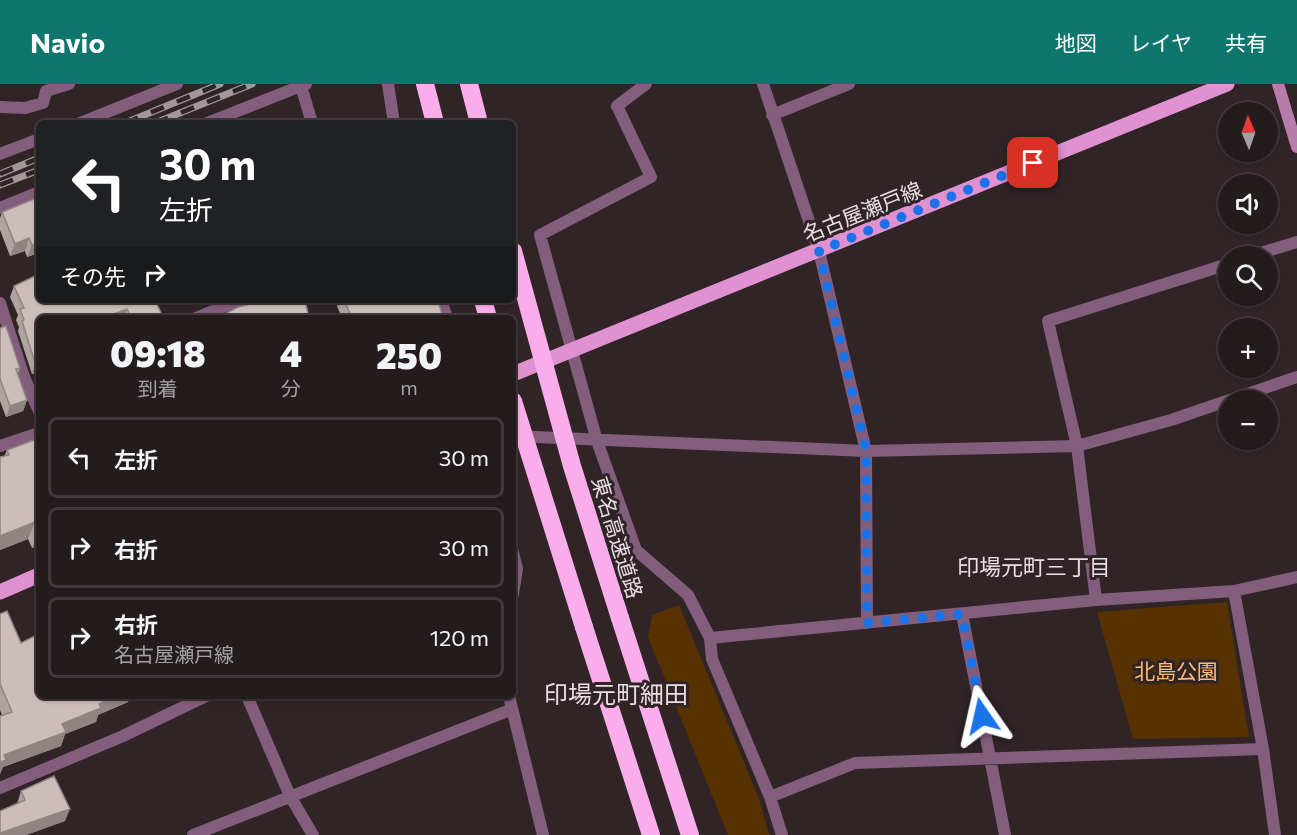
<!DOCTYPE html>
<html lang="ja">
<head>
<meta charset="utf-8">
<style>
	body { margin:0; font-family:Commissioner,"Noto Sans JP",sans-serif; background:#2c2426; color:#f1f3f6; height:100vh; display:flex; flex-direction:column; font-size:22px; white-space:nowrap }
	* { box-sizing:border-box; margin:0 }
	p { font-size:20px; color:#a3a1a4 }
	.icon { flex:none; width:33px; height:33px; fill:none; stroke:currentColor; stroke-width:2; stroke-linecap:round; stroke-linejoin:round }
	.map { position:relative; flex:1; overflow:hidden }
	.drawer { position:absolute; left:36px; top:231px; width:480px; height:384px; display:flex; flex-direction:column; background:#241b1d; border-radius:9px; box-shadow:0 2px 4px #0004,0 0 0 2px #41393b }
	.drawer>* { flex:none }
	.guide { position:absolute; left:36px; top:36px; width:480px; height:183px; border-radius:9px; box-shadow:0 2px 4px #0004,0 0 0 2px #41393b; background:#202124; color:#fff; overflow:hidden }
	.needle { width:39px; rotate:358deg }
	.controls { position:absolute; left:1218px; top:18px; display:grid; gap:12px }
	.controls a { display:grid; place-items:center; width:60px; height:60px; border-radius:50%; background:#241b1d; box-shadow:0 2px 4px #0004,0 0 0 2px #41393b; font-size:30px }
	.pin { position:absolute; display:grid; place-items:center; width:51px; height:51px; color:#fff; margin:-26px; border-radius:12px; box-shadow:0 3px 9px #0006 }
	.me { position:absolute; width:66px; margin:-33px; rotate:349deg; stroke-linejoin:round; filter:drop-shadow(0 0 4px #0008) }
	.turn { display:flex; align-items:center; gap:21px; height:126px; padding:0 24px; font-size:27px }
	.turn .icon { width:78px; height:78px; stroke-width:2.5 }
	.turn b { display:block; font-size:42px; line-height:51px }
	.then { display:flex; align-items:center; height:57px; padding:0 24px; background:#0003; gap:12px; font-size:22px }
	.eta { display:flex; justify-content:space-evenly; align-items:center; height:102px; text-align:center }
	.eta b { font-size:36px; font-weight:800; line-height:42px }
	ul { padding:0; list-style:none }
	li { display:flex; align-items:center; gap:18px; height:81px; margin:0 12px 9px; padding:0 12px; border:3px solid #41393b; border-radius:9px }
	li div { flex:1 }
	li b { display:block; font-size:22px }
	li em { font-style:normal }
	header { display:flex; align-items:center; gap:36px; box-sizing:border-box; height:84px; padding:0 30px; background:#0f766e; color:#fff }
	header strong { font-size:28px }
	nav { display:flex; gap:33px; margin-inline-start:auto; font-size:21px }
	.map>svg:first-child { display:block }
	.green { fill:#563201 }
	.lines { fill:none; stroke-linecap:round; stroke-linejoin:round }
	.street { stroke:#835d7c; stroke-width:12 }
	.secondary { stroke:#b77bac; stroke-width:12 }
	.primary { stroke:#df91d1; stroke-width:15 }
	.highway { stroke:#f9aeeb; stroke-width:18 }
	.rail-casing { stroke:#a1989a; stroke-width:7 }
	.rail { stroke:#302427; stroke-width:4.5; stroke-dasharray:14; stroke-linecap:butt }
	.highway-bridge { stroke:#f9aeeb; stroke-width:18 }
	.wall { fill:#afa39f }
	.shaded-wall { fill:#8e8482 }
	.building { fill:#cbbdb9; stroke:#8e8482; stroke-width:1.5 }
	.route { stroke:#1a73e8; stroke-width:10; stroke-dasharray:0 18 }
	.labels { text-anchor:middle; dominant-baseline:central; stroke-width:6; stroke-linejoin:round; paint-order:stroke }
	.street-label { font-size:21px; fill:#e7dfe1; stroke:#302427 }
	.park-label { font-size:21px; fill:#febc75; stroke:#302427 }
	.neighbourhood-label { font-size:22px; fill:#e7dfe1; stroke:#302427 }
	.quarter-label { font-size:24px; fill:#e7dfe1; stroke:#302427 }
</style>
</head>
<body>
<header>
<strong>Navio</strong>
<nav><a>地図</a><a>レイヤ</a><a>共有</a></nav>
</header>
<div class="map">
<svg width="1297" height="751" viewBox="0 0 1297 751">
	<rect width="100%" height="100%" fill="#302427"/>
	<path class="green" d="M1227,518L1249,653L1133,655L1097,528Z
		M679,521L760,717L769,751H728L648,553L652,531Z"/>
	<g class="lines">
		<path class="street" d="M388,0L394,39
			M646,0L617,22L651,93L540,151L597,357L636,466L688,511L710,554L712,575L770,713L782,751
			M763,0L819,167L866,367L867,539
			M301,2L312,39
			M0,23L25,24L43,19L46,7L69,0
			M772,31L849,0
			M80,39L177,0
			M207,39L306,0
			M0,70L39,55
			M0,124L39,108
			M1251,172L1297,158
			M441,216L447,234
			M0,219L24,293L39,327
			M196,234L239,216
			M513,352L866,367L1077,362L1171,336L1297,293
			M0,362L39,349
			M513,468L517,485L513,510
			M1234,507L1263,665L1275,751
			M1096,516L1077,362L1048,237L1228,180
			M962,530L1005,751
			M710,554L1096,516L1234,507L1297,493
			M247,612L290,712L313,751
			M509,612L543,751
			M0,704L123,652L206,612
			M770,713L855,679L1263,665
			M193,751L510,626"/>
		<path class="secondary" d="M1278,0L1297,63"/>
		<path class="primary" d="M513,290L1227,0
			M0,508L39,491"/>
		<path class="highway" d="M425,0L435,39
			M469,0L479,39
			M483,216L488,234
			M620,534L690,751
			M584,543L651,751"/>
		<g class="rail-casing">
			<path id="rail" d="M125,39L220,0
				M155,39L252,0
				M0,90L39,74
				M0,101L39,86"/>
		</g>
		<use href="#rail" class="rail"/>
		<path class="highway-bridge" d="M513,167L572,382L620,534
			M513,317L584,543"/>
	</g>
	<path class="wall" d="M39,113V169L27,173L25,167L10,172L0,146V134L2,128Z
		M14,202L39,216H157L155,217L159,234H39V288L32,290L18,247L19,243L16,236L18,231L10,213Z
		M339,216H438L443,234H342L337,222Z
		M0,244L20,284L18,290L27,316L23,327L6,333L0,317Z
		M7,366L39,370V461L32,464L28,455L0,466V373H4Z
		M0,530L39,612H130L128,618L98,631L96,638L65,650L61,662L3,683L0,690V632L2,631L0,626Z
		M21,707L65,737L26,751H0L17,720Z"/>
	<path class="shaded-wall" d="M29,154L25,167L10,172L15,160Z
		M39,158V169L27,173L32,161Z
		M127,225L124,234H103Z
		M161,229L159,234H150Z
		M39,278V288L32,290L35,279Z
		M27,316L23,327L6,333L10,322Z
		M35,438L28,455L0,466V452Z
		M39,446V461L32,464L39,447Z
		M116,612H130L128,618L98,631L96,638L65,650L61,662L3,683L0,690V678L4,671L99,620Z
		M70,725L65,737L26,751H0V749Z"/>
	<path class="building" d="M39,113V158L32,161L29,154L15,160L2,128Z
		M35,192L39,201V216H155L161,229L150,234H131L127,225L103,234H39V278L35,279L22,237L24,236L20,225L24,224L14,202Z
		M266,216H305L309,234H217L238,223Z
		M344,216H438L443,234H352Z
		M6,242L20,284L16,285L27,316L10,322L0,295V244Z
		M34,356L39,370V446L35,438L0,452V373L9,371L7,366Z
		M7,527L21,559L39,550V612H116L99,620L101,624L62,640L66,648L4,671L6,676L0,678V632L12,628L0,600V530Z
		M54,692L70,725L0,749V727L25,716L21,707Z"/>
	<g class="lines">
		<path class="route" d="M982,632L962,530L867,539L866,366L819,167L1033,79"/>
	</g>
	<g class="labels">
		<g class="street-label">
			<text transform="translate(862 127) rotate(-22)">名古屋瀬戸線</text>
			<text transform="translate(618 453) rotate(73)">東名高速道路</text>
		</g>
		<g class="park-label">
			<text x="1176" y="586">北島公園</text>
		</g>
		<g class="neighbourhood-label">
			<text x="1034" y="482">印場元町三丁目</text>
		</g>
		<g class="quarter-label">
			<text x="616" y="609">印場元町細田</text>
		</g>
	</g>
</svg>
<div class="controls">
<a><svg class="needle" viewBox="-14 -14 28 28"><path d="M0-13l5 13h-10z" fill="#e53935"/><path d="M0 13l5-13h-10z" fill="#a3a1a4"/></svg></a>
<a><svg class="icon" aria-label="sound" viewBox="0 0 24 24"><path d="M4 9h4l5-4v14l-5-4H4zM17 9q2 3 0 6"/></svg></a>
<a><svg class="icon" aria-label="search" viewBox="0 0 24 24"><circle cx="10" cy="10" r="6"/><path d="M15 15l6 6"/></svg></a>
<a>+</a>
<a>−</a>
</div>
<div class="pin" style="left:1033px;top:79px;background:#d93025"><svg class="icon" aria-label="arrive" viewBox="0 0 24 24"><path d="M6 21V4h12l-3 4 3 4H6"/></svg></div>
<svg class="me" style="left:982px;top:632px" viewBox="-20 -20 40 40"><path d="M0-17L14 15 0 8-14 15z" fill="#1a73e8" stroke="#fff" stroke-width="4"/></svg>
<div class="guide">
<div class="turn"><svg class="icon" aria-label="left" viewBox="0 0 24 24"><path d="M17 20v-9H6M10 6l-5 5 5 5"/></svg><div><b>30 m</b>左折</div></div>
<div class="then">その先<svg class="icon" aria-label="right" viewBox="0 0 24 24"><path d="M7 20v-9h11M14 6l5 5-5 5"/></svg></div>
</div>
<section class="drawer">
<div class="eta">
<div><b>09:18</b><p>到着</p></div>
<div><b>4</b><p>分</p></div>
<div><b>250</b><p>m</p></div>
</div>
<ul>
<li><svg class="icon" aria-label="left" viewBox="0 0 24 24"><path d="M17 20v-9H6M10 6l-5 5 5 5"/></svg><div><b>左折</b></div><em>30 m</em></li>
<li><svg class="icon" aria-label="right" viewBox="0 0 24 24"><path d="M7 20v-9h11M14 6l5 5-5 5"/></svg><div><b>右折</b></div><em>30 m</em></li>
<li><svg class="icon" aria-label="right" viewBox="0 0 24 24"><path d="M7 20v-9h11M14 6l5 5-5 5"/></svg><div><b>右折</b><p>名古屋瀬戸線</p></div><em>120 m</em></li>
</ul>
</section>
</div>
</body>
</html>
